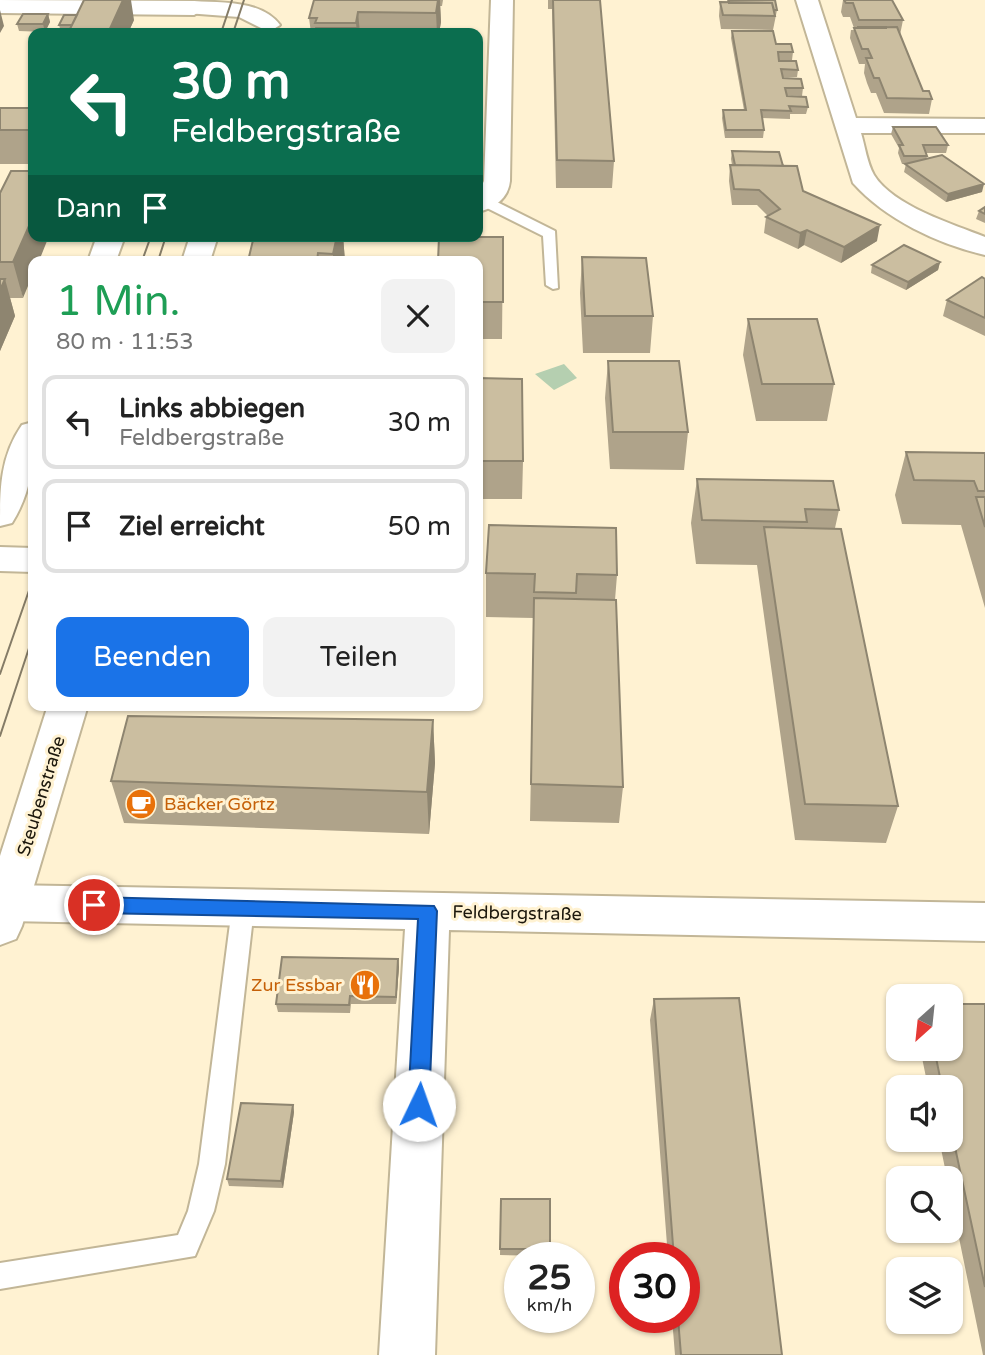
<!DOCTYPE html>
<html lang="de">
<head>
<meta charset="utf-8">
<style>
	body { margin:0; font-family:"Varela Round",sans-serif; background:#f2f2f2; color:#222; height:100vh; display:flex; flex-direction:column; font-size:26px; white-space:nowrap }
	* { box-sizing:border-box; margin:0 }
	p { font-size:23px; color:#767676 }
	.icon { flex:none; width:38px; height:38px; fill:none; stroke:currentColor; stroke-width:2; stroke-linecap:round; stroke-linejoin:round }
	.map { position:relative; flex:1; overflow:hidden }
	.drawer { position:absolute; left:28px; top:256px; width:455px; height:455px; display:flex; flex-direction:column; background:#fff; border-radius:14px; box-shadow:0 2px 5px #0004 }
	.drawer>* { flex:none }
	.banner { position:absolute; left:28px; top:28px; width:455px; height:214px; border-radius:14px; box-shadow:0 2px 5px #0004; background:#0b6e4f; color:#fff; overflow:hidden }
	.needle { width:46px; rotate:207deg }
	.buttons { position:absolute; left:886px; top:984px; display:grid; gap:14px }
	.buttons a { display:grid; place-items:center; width:77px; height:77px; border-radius:14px; background:#fff; box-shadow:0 2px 5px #0004; font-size:35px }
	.speed { position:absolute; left:504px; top:1242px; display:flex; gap:14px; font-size:35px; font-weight:700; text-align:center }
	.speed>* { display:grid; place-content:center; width:91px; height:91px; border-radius:50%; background:#fff; box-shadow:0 2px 5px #0004; line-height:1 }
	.speed small { font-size:18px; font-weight:400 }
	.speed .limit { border:10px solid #d22; background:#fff; color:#111 }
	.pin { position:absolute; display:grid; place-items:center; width:60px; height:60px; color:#fff; margin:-30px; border:4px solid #fff; border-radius:50%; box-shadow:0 2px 7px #0007 }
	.me { position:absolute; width:77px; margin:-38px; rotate:3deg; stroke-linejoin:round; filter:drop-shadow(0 0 5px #0008) }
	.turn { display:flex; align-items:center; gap:24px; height:147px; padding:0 28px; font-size:32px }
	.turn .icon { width:91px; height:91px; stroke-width:2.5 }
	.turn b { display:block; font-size:49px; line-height:60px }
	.then { display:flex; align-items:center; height:66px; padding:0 28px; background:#0003; gap:14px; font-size:26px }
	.round { display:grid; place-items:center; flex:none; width:74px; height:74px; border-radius:14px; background:#f2f2f2 }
	.head { display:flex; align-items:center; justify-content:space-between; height:119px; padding:0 28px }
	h1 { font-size:42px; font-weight:600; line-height:52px; color:#1e9e55 }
	.button { display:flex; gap:14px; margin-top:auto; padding:14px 28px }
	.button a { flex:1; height:80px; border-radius:14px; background:#1a73e8; color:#fff; font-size:28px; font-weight:600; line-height:80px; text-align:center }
	.button a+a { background:#f2f2f2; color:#222 }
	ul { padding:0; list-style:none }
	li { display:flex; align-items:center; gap:21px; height:94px; margin:0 14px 10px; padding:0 14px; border:4px solid #e0e0e0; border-radius:14px }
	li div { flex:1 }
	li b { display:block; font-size:26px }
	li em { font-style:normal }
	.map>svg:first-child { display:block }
	.green { fill:#b5cfb0 }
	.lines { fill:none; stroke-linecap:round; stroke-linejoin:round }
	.service-casing { stroke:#c2b697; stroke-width:4 }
	.minor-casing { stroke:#c2b697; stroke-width:4 }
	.tertiary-casing { stroke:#c2b697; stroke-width:4 }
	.service { fill:#fff; fill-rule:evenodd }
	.minor { fill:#fff; fill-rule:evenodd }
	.tertiary { fill:#fff; fill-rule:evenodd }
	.tram { stroke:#857c67; stroke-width:2 }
	.wall { fill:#afa38a }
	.shaded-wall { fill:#8e8570 }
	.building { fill:#cbbea0; stroke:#8e8570; stroke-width:2 }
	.route { fill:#1a73e8; stroke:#114b97; stroke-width:2 }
	.labels { text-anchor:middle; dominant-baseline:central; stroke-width:6; stroke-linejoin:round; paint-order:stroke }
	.street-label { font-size:18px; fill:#1c170c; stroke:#fff2d2 }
	.food-label { font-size:18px; fill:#c56008; stroke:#fff2d2; text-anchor:start }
</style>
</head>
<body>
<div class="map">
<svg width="985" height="1355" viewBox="0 0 985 1355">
	<rect width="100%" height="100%" fill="#fff2d2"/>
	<path class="green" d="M564,364L577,378L554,390L535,374Z"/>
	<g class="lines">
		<g class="service-casing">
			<path id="service" d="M479,198H489L555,231L558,288L553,289L546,285L543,236L479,204Z
				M243,899L251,901L254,908L225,1164L214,1211L195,1256L0,1289V1263L178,1235L188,1211L199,1164L232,908L235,901Z"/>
		</g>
		<g class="minor-casing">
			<path id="minor" d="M0,0L194,1L205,8L194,15L0,13Z
				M491,0H513L510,181C508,199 494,208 478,212V193L484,181Z
				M796,0H818L856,118L985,119V133H861C865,146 867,163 874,175C893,206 953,224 985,237V255C938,244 885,219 853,183Z
				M8,885L985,903V941L449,930L435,1355H379L405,929L8,921L0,919V887Z"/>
		</g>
		<g class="tertiary-casing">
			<path id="tertiary" d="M194,1C222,3 262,0 280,25L269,32L239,17L186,13L183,8Z
				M97,236H125L116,261H88Z
				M190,236H218L210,261H182Z
				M33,422C35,458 32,491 12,523L0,526C0,489 0,457 22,425Z
				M0,547L33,548V572L0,571Z
				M48,705H88L22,926L16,939L0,945V856Z"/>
		</g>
		<use href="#service" class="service"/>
		<use href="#minor" class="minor"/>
		<use href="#tertiary" class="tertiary"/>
		<path class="tram" d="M221,33L232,0
			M233,33L244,0
			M142,261L151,236
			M158,261L166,236
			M0,674L33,579
			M0,736L33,636"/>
	</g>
	<path class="wall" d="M314,0H443L442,6H440L441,22L439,33H311L309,18Z
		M548,0H600L614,161L612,188H556L552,9H548Z
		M727,0H775L777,10L773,30L721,29L719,16L720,2H727Z
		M843,0H892L903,20L900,35L923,91L932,99L929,114L884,113L876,93H871L867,83L864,73L865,64H859L850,38L851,30H854V28L850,17H843L841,12Z
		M48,14L50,22L45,32L19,31L17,24Z
		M134,20L128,33H68L69,32H61L59,25Z
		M732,31L776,44L793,52L792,60H779V61L798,70L797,77H783V78L803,88L802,96L787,95V96L808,107L806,114H790V119L762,118L764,130L763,138H725L722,118L723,110H744L731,38Z
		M0,108H33V164H0Z
		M893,127L948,145L946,153H926L927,159L982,192L946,202L904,172L906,164H902L898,153L899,148L891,134Z
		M732,151L783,166L803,191L877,241L841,263L804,245L798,249L764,233L766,217L768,216L757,205H732L729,181L730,165H732L731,159Z
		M0,193L23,298H10L15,316L0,351Z
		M985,207V223L976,219L979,211Z
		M254,236H343L345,261H248Z
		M503,237L502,339H478V261Z
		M582,257L653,316L650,353H583L580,293Z
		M940,262L938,270L906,290L871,273L872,265Z
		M985,279V336L943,316L947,300Z
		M748,319L834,384L827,421H756L743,355Z
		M608,361L688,432L684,470L610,469L605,398Z
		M478,378L523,461L522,499H478Z
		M906,452L985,453V608L961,525L902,524L895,495Z
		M697,479L839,510L835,528L898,806L886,843L795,840L757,565L696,564L691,523Z
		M489,525L617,575L615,600L623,787L619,823L530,821L534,618L486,617V573Z
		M433,720L435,763L429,834L124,823L111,781Z
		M398,959L399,967L396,1004H351L350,1013L278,1012L276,1004Z
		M654,999L782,1355H675L672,1318H684V1258H668L650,1020Z
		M985,1004V1355H983L950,1194V1178H947L939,1139H950V1087H928L920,1048H950Z
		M293,1105L294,1112L283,1188L229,1186L227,1179Z
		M501,1199L550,1249V1256L500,1255Z"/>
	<path class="shaded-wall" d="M123,0H131L134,20L128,33H108Z
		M438,0H440L441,22L439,33H437L436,13Z
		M0,10L4,26L0,33Z
		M358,12L360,33H357L356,23Z
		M48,14L50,22L45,32L43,24Z
		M984,184L982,192L946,202L948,194Z
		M33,217V236H49L39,261H33V274L23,298L13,262Z
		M880,225L877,241L841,263L844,247Z
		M807,230L804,245L798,249L800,233Z
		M337,236H343L345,261H333V254Z
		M940,262L938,270L906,290L908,282Z
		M5,279L15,316L0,351V290Z
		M433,720L435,763L429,834L427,792Z
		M398,959L399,967L396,1004V997Z
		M293,1105L294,1112L283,1188L281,1181Z"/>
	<path class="building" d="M84,0H123L108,33H68Z
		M314,0H438L436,13L358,12L356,23H315L317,18H309Z
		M553,0H600L614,161L557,160Z
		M729,0H775L777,10H774L772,3H729Z
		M844,0H892L903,20H859L853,3H846Z
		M720,2L772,3L775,16L723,15Z
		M23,14H48L43,24H17Z
		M64,15H77L72,25H59Z
		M858,27H886V28H858Z
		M897,27L923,91H929L932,99L887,98L879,78H874L866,58H872L868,49H862L854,28Z
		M316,28H356L355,33H314Z
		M732,31H773L776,44H791L793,52H778L779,61H796L798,70L781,69L783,78L801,79L803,88H785L787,96L806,97L808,107L789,106L791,111L761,110L764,130H726L723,110H746Z
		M0,108H33V130H0Z
		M893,127H936L948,145H923L927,156H904L899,145H903Z
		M732,151L779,152L783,166L735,165Z
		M942,155L984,184L948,194L905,164Z
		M730,165L797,166L803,191L880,225L844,247L807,230L800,233L766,217L780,209L759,190L734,189Z
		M11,171H33V217L13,262H0V193Z
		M985,207V214L979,211Z
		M254,236H337L333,254L318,253L317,261H248Z
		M439,237H503V302H478V261H438Z
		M904,245L940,262L908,282L872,265Z
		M582,257L646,258L653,316H585Z
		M982,277L985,279V318L947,300Z
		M0,279H5L0,290Z
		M748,319H817L834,384H762Z
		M608,361H679L688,432H613Z
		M478,378L522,379L523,461H478Z
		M906,452L985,453V491H978L974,481L914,480Z
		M697,479L833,481L839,510L805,509L807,522L702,520Z
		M976,497H985V527Z
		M489,525L616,528L617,575L577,574L576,593L534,592L535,574L486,573Z
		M764,527L841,529L898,806L805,804Z
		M534,598L616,600L623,787L531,784Z
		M128,716L433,720L427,792L111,781Z
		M282,957L398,959L396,997L350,996L349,1005L276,1004Z
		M739,998L782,1355H681L678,1318H684V1258H674L654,999Z
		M950,1004H985V1287L950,1124V1087H942L934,1048H950Z
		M241,1103L293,1105L281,1181L227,1179Z
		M501,1199H550V1249H500Z"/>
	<path class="route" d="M94,897L434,906L437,911L429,1105L426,1112L419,1115L411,1112L408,1105L418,919L94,913L85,905Z"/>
	<defs>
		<g id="cafe-disc" transform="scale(1.575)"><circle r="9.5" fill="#e8710a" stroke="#fff2d2"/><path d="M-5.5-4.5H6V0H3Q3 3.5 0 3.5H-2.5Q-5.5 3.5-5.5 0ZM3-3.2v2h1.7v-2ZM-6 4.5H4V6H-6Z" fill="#fff"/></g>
		<g id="restaurant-disc" transform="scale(1.575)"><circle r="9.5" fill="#e8710a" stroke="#fff2d2"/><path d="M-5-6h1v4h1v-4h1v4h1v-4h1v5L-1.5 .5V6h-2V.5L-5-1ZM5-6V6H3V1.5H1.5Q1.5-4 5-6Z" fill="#fff"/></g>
	</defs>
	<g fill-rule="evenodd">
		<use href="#cafe-disc" x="141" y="804"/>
		<use href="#restaurant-disc" x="365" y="985"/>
	</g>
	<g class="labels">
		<g class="street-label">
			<text transform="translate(41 796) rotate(-73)">Steubenstraße</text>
			<text transform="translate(517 913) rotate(1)">Feldbergstraße</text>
		</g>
		<g class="food-label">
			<text x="164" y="804">Bäcker Görtz</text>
			<text x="342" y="985" text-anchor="end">Zur Essbar</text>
		</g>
	</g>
</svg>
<div class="buttons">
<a><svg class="needle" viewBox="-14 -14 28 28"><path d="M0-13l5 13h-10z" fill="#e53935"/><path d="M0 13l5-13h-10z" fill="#767676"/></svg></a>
<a><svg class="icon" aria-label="sound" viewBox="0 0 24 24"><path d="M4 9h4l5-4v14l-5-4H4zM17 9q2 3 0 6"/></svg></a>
<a><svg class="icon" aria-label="search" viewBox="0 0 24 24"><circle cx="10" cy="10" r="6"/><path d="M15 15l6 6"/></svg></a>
<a><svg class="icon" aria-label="layers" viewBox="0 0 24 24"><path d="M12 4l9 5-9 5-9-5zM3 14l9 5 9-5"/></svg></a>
</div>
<div class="speed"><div>25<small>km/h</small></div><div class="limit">30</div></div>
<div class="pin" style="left:94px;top:905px;background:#d93025"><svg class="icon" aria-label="arrive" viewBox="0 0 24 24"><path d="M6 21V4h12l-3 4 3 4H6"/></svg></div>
<svg class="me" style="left:419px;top:1105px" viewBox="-20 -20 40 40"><circle r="19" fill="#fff"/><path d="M0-13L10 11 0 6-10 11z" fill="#1a73e8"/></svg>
<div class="banner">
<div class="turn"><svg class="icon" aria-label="left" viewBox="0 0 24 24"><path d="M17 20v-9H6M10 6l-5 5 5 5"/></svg><div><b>30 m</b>Feldbergstraße</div></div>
<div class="then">Dann<svg class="icon" aria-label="arrive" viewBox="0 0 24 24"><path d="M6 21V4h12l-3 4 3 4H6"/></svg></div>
</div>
<section class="drawer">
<div class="head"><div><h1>1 Min.</h1><p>80 m · 11:53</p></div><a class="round"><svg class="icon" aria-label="close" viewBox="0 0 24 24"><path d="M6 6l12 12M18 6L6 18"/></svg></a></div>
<ul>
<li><svg class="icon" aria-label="left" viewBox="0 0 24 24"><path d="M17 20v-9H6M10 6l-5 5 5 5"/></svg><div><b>Links abbiegen</b><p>Feldbergstraße</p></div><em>30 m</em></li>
<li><svg class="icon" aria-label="arrive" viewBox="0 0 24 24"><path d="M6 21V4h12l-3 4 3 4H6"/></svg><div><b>Ziel erreicht</b></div><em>50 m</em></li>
</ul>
<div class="button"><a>Beenden</a><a>Teilen</a></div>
</section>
</div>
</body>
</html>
